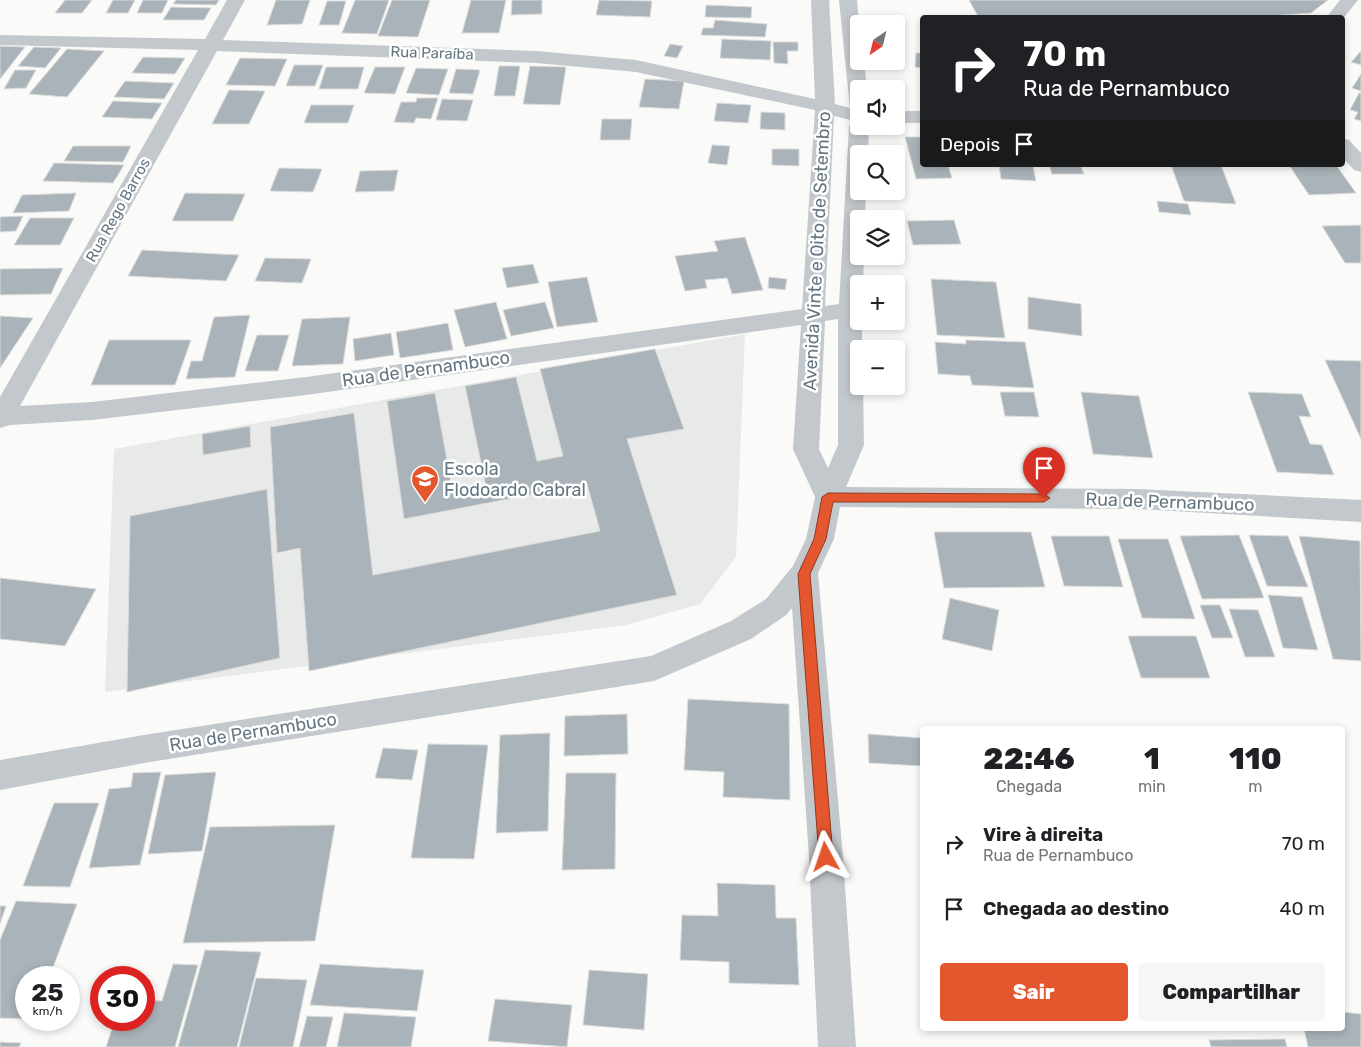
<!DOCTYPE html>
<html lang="pt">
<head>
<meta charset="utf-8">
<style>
	body { margin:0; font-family:Rubik,sans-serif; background:#f6f6f6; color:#202124; height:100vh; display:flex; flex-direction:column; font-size:19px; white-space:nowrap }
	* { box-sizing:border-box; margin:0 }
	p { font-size:16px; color:#757577 }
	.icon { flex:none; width:28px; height:28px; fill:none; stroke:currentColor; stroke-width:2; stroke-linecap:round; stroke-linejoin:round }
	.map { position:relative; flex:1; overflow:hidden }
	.panel { position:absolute; left:920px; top:726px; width:425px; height:305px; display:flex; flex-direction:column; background:#fff; border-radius:5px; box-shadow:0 2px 8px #0003 }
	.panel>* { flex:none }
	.guide { position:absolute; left:920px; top:15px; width:425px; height:152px; border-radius:5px; box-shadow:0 2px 8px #0003; background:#202124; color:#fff; overflow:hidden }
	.needle { width:32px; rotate:215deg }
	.fabs { position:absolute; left:850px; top:15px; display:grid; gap:10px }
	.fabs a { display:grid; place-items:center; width:55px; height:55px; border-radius:5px; background:#fff; box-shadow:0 2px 8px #0003; font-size:25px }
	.speed { position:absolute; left:15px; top:966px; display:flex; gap:10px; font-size:25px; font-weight:700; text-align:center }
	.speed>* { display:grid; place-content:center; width:65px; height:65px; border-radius:50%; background:#fff; box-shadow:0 2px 8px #0003; line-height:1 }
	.speed small { font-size:12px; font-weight:400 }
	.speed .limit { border:8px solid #d22; background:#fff; color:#111 }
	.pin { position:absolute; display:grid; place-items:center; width:42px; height:42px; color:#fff; margin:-51px -21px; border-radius:50% 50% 50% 0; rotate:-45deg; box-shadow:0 0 5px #0007 }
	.pin .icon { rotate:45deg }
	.me { position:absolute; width:55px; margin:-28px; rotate:355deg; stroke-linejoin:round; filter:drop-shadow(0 0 4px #0008) }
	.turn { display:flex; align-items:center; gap:18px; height:105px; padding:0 20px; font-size:22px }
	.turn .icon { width:65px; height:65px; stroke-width:2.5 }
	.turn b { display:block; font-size:35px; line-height:42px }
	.then { display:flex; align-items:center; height:48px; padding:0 20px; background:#0003; gap:10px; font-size:19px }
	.eta { display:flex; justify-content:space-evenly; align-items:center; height:85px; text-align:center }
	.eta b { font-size:30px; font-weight:800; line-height:35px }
	.action { display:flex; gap:10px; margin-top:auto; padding:10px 20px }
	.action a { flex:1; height:58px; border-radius:5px; background:#e4572e; color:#fff; font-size:20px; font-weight:800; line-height:58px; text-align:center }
	.action a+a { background:#f6f6f6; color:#202124 }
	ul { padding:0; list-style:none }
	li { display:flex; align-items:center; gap:15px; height:65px; padding:0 20px }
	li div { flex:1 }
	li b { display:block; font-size:19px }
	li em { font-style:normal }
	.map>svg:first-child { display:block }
	.built { fill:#e8e9e9 }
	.building { fill:#aab3b9; stroke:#dcdcda }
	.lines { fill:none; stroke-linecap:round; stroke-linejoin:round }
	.street { fill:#c3c8cc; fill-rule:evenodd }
	.route { fill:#e4572e; stroke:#94391e }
	.labels { text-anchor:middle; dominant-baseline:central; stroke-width:5; stroke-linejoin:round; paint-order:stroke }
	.far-street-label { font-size:15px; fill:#657683; stroke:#fff }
	.street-label { font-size:18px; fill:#657683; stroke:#fff }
	.poi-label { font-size:18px; fill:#657683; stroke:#fff; text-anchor:start }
</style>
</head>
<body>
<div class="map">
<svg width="1361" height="1047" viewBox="0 0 1361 1047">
	<rect width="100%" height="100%" fill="#fafaf8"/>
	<path class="built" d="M745,334L736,557L700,604L626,625L105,692L114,449Z"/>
	<path class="building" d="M65,0H92L82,13H55Z
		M113,0H135L128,13H106Z
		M143,0H168L162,13H137Z
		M176,0H219L216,5L173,4Z
		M276,0H310L302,24L267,25Z
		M355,0H389L377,34L342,33Z
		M392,0H430L418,37L378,36Z
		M471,0H506L499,33H462Z
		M512,0H542V14L511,15Z
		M599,0L652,1L650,17L596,15Z
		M969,0H1328L1311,13L1241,18H979Z
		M327,1H346L339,25H319Z
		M706,5L752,7L751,18L705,17Z
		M171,7L211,8L204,20H163Z
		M715,20L767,24L765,37L701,35L703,28H713Z
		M722,39L771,41L770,60L720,58Z
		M773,42H798V51H787L788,64L774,63Z
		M670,44L683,46L677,58L664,56Z
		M0,46L25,47L0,79Z
		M34,47L61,48L45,68L18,66Z
		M67,49L104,51L67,97L29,94Z
		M1361,51V65L1351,62Z
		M916,53H922V68L915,67Z
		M143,57L185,58L175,74L132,73Z
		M240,58L287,59L275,86L226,85Z
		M294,65H323L315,86H286Z
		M499,66H520L515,96H494Z
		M530,66L566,67L560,105L523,104Z
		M326,67H364L358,89H319Z
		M375,67H405L395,94L364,93Z
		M416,68L448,69L439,95L406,93Z
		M456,69L480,70L473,94L449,93Z
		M15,70H36L26,88L4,89Z
		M1361,74V91L1352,88Z
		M645,79L684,81L679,109L639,107Z
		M125,81L174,83L164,99L114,97Z
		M229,90L265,91L249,124H212Z
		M1359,93H1361V121L1354,119L1358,112L1350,110Z
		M417,98H438L431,119L416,118L414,123L394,122L401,102H416Z
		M442,99L473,100L467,121L436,120Z
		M113,101L162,103L152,119L102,117Z
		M717,103L751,105L748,123L714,121Z
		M311,105H354L348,123H304Z
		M761,112L785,113V130L760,129Z
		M602,119H632L630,140H600Z
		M905,137H922V165H948L952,178L916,179Z
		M712,145L730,146L727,165L708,163Z
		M73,146H131L123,162L64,161Z
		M772,149H799V166L772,165Z
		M54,163L124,165L113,183L43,181Z
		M999,165H1033L1036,181L1001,179Z
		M1049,165H1080L1084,174H1052Z
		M1171,165H1221L1236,204L1184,201Z
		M1289,165H1336L1356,193L1309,195Z
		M279,168L322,169L313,192L270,191Z
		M398,170L394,191L355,192L360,171Z
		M76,193L69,211L13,213L22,195Z
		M185,193L245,194L233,221H172Z
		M1157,201L1188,204L1191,215L1159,212Z
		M23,216L16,231L0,232V217Z
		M30,218H74L60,245H14Z
		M954,220L961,244L913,245L907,221Z
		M1361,225V263H1345L1322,226Z
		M745,237L763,290L732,294L727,278L705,280L707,288L685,291L675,256L718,251L714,241Z
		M142,250L239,255L226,281L128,276Z
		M265,258L311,259L302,283L255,281Z
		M533,264L539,283L507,288L502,268Z
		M63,268L51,294L0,295V269Z
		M587,277L598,322L557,327L548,282Z
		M769,277L787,279L785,290L768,288Z
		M931,279L996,282L1005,338L937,335Z
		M1028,297L1081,304L1082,336L1028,329Z
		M496,302L507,339L465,347L454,310Z
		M545,302L554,328L511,336L503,310Z
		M250,315L235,377L186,379L191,361H202L214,317Z
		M0,316L33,318L0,368Z
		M350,317L343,364L292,366L302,319Z
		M448,323L453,350L400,358L396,332Z
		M391,333L394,355L355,361L353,339Z
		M257,335H289L278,371H245Z
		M109,340H191L175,385H91Z
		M966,340L1025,342L1034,388L972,385L970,376L938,374L935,342L966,344Z
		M655,349L684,429L627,439L677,595L309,671L300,548L277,553L270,427L354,413L373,575L600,531L587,484L404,519L387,401L435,393L453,494L486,487L465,386L516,377L537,461L563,456L540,369Z
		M1325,360L1361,361V439Z
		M1000,392H1034L1039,417L1005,416Z
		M1081,392L1139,396L1153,458L1093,454Z
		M1248,392L1302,394L1311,417L1299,416L1310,444L1322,445L1334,475L1277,472Z
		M250,426L251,447L203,455L202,434Z
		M267,489L280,658L127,692L130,516Z
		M934,532H1031L1045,587L944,588Z
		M1239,535L1264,598L1202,599L1180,536Z
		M1249,535L1288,536L1308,587L1267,586Z
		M1051,536H1109L1123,587L1064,586Z
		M1299,536L1360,541L1361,661L1333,659Z
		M1118,539H1168L1195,619L1142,618Z
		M0,578L96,589L65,646L0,639Z
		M1268,595L1302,597L1318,650L1283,648Z
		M950,598L999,610L992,651L942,639Z
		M1200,605H1220L1233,638H1212Z
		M1229,609L1258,610L1275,657H1245Z
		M1128,636H1196L1210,678H1141Z
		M688,699L789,704L790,800L723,797L724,772L684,770Z
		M627,714L628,754L564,756L565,716Z
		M550,733L548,831L496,833L500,735Z
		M868,734L922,738V766L869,763Z
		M428,744L488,745L474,859L411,858Z
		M383,748L418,750L412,780L375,778Z
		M161,772L140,865L89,868L109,789L131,787L133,773Z
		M216,772L202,851L148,854L165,775Z
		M566,773H616L615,869L562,870Z
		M54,803H99L70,887L23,886Z
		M335,825L315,941L183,943L210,827Z
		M717,883L775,885L776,918H796L799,985L729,983V962L680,960L682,915L718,916Z
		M16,901L77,904L49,978H26V1019L0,1018V940Z
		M0,906H6L0,924Z
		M205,950L261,952L237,1047H178Z
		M173,964L198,965L175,1047H106L115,1020H144V1000L162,1001Z
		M320,964L424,970L417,1011L310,1005Z
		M589,970L648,974L644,1030L583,1025Z
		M256,978L307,980L293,1047H239Z
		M495,999L572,1005L567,1047L488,1041Z
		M1342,1012L1361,1014V1047H1308L1304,1029H1342Z
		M344,1013L416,1017L411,1047H337Z
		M307,1016L333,1017L326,1047H299Z
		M1285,1039L1287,1047H1211L1209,1040Z
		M0,1042L21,1043L19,1047H0Z"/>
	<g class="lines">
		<path class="street" d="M227,0H245L223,40L536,51L636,60L815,99L811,0H829L835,104L850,108L839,0H857L859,24V61H864L867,89H859V126H869L868,154H859V191H866L865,219H859V256H864L863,284H859V321H862V349H859V386H863L864,445L846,487L1138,489L1361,500V522L1138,509L840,507L834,539L818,573L843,857L856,1047H818L809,857L792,608L786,615L751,639L654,681L144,763L0,790V760L144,735L651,656L731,621L766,599L793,566L806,539L815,497L793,449L801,325L306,395L92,420L10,425L0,428V397L198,50L0,45V35L205,39ZM217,51L536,63L636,72L815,110L802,309L306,377L92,402L20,406ZM834,116L855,121L849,126L839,304L825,306ZM838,319V445L828,468L819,449L825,321Z
			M1340,0H1358L1342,20V18H1326Z
			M896,111H922V123H896Z
			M1342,138L1349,140L1361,153V172L1354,170L1342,157Z"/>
	</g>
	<path class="route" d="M828,493L1044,494L1050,498L1044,502H833L826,539L810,574L833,857L831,861L826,863L821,861L819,857L798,574L814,539L822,497Z"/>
	<defs>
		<g id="school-pin" transform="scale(1.4375)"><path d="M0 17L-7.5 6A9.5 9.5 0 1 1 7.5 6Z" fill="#e4572e" stroke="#fff"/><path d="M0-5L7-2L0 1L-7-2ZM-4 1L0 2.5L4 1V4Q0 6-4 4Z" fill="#fff"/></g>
	</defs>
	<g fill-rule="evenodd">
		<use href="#school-pin" x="425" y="479"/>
	</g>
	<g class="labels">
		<g class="far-street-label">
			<text transform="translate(432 53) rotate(2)">Rua Paraíba</text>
			<text transform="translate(118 210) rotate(-61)">Rua Rego Barros</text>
		</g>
		<g class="street-label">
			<text transform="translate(817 251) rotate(-87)">Avenida Vinte e Oito de Setembro</text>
			<text transform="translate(426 369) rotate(-8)">Rua de Pernambuco</text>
			<text transform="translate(1170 502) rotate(2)">Rua de Pernambuco</text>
			<text transform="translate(253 732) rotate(-9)">Rua de Pernambuco</text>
		</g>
		<g class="poi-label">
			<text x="444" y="469">Escola<tspan x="444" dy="21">Flodoardo Cabral</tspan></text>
		</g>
	</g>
</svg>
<div class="fabs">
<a><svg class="needle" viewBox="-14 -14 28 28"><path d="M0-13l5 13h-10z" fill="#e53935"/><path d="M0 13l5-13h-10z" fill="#757577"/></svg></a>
<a><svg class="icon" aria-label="sound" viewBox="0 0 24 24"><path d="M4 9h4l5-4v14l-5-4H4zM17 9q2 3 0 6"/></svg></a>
<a><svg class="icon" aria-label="search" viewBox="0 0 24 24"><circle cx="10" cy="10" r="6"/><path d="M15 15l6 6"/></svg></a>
<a><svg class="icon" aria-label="layers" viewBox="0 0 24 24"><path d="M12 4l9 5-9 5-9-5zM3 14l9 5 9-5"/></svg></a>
<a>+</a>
<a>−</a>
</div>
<div class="speed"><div>25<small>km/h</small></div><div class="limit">30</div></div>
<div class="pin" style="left:1044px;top:498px;background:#d93025"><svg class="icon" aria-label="arrive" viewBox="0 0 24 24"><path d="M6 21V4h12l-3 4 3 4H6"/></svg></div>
<svg class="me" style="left:826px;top:857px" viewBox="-20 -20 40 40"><path d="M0-17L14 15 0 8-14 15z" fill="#e4572e" stroke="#fff" stroke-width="4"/></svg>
<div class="guide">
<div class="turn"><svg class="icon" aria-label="right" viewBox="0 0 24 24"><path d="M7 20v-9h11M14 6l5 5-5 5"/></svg><div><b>70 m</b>Rua de Pernambuco</div></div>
<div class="then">Depois<svg class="icon" aria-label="arrive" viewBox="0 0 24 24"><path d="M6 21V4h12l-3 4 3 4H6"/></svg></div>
</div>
<section class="panel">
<div class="eta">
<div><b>22:46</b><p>Chegada</p></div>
<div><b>1</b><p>min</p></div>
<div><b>110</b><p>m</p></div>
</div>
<ul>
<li><svg class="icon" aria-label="right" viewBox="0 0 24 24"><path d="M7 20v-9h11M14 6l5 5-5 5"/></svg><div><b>Vire à direita</b><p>Rua de Pernambuco</p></div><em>70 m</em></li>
<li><svg class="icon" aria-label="arrive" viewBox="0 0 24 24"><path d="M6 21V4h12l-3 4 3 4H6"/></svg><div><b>Chegada ao destino</b></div><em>40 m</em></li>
</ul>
<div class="action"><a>Sair</a><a>Compartilhar</a></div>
</section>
</div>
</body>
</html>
